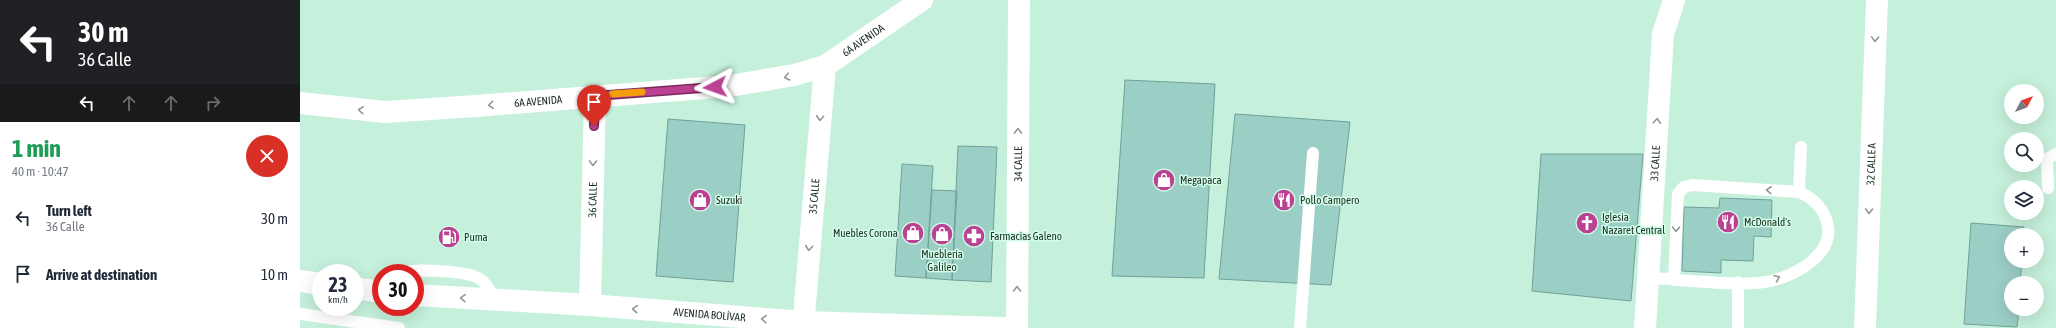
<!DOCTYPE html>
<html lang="en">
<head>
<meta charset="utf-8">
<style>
	body { margin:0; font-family:"Asap Condensed",sans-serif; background:#f6f6f7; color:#1f2937; height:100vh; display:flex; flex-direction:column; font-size:15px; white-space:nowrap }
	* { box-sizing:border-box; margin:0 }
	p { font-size:13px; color:#747a83 }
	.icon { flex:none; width:22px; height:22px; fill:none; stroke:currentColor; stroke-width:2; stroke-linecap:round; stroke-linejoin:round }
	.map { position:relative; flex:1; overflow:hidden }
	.drawer { display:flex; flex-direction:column; background:#fff; width:300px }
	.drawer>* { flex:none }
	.hud { background:#202124; color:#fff; overflow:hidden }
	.needle { width:26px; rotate:49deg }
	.buttons { position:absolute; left:1704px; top:84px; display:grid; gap:8px }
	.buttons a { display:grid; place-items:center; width:40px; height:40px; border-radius:50%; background:#fff; box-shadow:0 4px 16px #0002; font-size:20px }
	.speed { position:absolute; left:12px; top:264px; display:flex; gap:8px; font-size:20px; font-weight:700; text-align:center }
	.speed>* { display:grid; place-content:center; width:52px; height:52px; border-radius:50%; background:#fff; box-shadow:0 4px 16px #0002; line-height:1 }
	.speed small { font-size:10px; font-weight:400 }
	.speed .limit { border:6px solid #d22; background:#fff; color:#111 }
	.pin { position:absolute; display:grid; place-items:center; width:34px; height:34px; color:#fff; margin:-41px -17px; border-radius:50% 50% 50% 0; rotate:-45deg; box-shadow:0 0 4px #0007 }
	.pin .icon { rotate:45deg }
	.me { position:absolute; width:44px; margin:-22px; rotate:266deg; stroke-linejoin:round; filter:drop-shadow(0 0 3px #0008) }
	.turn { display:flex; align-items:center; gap:14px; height:84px; padding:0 12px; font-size:18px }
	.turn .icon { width:52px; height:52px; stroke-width:2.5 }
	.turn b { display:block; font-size:28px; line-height:34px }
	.lanes { display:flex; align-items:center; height:38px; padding:0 12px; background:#0003; justify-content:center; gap:20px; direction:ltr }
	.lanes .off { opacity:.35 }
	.round { display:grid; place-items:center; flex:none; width:42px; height:42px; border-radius:21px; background:#f6f6f7 }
	.overview { display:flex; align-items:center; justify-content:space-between; height:68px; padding:0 12px }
	h1 { font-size:24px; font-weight:700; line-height:30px; color:#1e9e55 }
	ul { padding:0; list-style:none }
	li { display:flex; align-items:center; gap:12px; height:56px; padding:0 12px }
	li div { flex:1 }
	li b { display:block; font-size:15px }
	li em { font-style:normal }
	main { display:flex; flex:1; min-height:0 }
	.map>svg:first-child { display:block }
	.building { fill:#9bcec5; stroke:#70a199 }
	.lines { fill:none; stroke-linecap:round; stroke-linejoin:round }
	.lane { stroke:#fff; stroke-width:12 }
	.street { stroke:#fff; stroke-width:22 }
	.secondary { stroke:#fff; stroke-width:22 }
	.primary { stroke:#fff; stroke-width:22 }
	.oneway { stroke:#909894 }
	.route-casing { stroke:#7a2a5f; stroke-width:10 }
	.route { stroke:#bb4192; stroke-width:7 }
	.slow { stroke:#f59e0b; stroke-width:7 }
	.labels { text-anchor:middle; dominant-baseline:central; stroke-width:3; stroke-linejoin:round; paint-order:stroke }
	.street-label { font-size:11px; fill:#21322a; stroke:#d2fee8 }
	.poi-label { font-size:11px; fill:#21322a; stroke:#d2fee8; text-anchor:start }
</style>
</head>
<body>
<main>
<section class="drawer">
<div class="hud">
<div class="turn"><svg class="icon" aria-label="left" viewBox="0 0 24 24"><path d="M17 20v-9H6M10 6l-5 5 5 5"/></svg><div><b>30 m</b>36 Calle</div></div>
<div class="lanes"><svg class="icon" aria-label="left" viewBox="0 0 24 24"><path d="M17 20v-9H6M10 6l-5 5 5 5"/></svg><svg class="icon off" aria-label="ahead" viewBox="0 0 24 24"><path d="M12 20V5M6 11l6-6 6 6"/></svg><svg class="icon off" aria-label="ahead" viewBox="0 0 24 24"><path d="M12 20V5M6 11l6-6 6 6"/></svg><svg class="icon off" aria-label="right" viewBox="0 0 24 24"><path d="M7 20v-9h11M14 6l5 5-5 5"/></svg></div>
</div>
<div class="overview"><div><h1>1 min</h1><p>40 m · 10:47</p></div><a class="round" style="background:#d93025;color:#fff"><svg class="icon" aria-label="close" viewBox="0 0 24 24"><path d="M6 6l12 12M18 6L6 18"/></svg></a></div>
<ul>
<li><svg class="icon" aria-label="left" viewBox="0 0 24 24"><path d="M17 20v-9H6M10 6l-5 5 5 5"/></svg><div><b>Turn left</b><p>36 Calle</p></div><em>30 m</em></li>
<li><svg class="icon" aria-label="arrive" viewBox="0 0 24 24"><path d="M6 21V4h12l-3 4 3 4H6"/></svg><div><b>Arrive at destination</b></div><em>10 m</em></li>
</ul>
</section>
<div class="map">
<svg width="1756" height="328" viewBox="0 0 1756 328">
	<rect width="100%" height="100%" fill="#c5f0db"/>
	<path class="building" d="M825,80L915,84L904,278L812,276Z
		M935,114L1050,122L1031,285L919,279Z
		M368,119L445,125L433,282L356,276Z
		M658,146L697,147L691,282L652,280Z
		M1241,154H1343L1331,301L1232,291Z
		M602,164L633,166L626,278L595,276Z
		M632,190L657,191L652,280L626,278Z
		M1420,198L1472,200L1471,237L1454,236L1453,261L1421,260V273L1382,271L1384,207L1419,208Z
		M1671,223L1724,227V235H1711V261H1722L1720,283H1711V309H1719L1717,327L1664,324Z"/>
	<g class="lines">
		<path class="lane" d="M1748,188L1747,159L1756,154
			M1499,192L1501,147
			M103,273C115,268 169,271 180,279C188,284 190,292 194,299
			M1348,278L1371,279L1374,280C1402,281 1444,287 1471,281C1495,275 1532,256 1528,227C1525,209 1515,199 1499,192L1392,185L1384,187L1378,194L1374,280
			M1438,282V328
			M0,314L99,328
			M1000,328L1013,153"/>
		<g class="street">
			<path id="s1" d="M0,103L85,112L176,106L430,86L494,75L525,66"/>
			<path id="s2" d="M290,305L295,96"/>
			<path id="s3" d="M717,328L719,0"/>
			<path id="s4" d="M1565,328L1577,0"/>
		</g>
		<g class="secondary">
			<path id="s5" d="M503,328L525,66L622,0"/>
			<path id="s6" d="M1345,328L1363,34L1374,0"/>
		</g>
		<g class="primary">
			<path d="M0,281L21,284"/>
			<path d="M55,288L81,292"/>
			<path id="s7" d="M115,295L290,305L503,322L704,328"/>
		</g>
	</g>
	<defs><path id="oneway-chevron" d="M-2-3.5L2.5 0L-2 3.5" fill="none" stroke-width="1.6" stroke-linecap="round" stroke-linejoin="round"/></defs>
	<g class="oneway">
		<use href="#oneway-chevron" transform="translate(1575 39) rotate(92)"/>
		<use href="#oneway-chevron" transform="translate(487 77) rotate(169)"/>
		<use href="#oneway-chevron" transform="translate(191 105) rotate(175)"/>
		<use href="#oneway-chevron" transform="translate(61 110) rotate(-175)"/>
		<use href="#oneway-chevron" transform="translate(520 118) rotate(95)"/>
		<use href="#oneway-chevron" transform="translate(1357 121) rotate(-86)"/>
		<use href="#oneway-chevron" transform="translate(718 131) rotate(-90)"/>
		<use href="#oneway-chevron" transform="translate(293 163) rotate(91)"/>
		<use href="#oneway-chevron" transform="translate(1469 190) rotate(-176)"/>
		<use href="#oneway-chevron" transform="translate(1569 211) rotate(92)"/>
		<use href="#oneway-chevron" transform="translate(1376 229) rotate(92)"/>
		<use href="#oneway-chevron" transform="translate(509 248) rotate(95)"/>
		<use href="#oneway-chevron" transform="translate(1477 278) rotate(-21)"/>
		<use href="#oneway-chevron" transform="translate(717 289) rotate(-90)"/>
		<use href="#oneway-chevron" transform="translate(163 298) rotate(-177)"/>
		<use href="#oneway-chevron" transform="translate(335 309) rotate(-176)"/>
		<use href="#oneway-chevron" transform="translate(464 319) rotate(-176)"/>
	</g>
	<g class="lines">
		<g class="route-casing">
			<path id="route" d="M294,126L295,96L415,87"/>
		</g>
		<use href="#route" class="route"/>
		<path class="slow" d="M312,94L342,92"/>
	</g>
	<defs>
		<g id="shop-disc" transform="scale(1.15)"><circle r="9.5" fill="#bb4192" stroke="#d2fee8"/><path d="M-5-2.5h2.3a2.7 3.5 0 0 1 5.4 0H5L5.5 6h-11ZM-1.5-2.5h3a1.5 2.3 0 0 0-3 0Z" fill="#fff"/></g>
		<g id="restaurant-disc" transform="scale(1.15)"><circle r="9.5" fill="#bb4192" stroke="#d2fee8"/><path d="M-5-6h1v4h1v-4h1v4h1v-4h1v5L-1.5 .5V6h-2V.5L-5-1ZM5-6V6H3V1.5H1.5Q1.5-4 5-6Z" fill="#fff"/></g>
		<g id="church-disc" transform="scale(1.15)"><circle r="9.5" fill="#bb4192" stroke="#d2fee8"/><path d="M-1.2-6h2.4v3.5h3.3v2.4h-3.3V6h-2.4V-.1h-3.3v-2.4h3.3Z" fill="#fff"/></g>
		<g id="pharmacy-disc" transform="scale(1.15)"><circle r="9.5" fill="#bb4192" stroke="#d2fee8"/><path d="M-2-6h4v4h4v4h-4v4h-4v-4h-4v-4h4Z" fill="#fff"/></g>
		<g id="fuel-disc" transform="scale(1.15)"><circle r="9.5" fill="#bb4192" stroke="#d2fee8"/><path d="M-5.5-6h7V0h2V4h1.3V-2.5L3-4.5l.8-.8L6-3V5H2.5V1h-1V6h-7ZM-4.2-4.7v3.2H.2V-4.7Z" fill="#fff"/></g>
	</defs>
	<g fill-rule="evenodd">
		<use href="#shop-disc" x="864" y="180"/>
		<use href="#shop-disc" x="400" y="200"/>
		<use href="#restaurant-disc" x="984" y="200"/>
		<use href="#restaurant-disc" x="1428" y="222"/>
		<use href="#church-disc" x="1287" y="223"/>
		<use href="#shop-disc" x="613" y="233"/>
		<use href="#shop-disc" x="642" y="234"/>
		<use href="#pharmacy-disc" x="674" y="236"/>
		<use href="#fuel-disc" x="149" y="237"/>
	</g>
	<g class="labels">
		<g class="street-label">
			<text stroke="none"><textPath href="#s5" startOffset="309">6A AVENIDA</textPath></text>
			<text stroke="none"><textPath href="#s1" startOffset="239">6A AVENIDA</textPath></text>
			<text stroke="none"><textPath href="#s6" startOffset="165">33 CALLE</textPath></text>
			<text stroke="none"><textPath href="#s3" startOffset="164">34 CALLE</textPath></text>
			<text stroke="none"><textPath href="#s4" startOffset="164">32 CALLE A</textPath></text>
			<text stroke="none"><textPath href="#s5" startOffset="132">35 CALLE</textPath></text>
			<text stroke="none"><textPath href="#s2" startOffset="105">36 CALLE</textPath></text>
			<text stroke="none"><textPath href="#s7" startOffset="295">AVENIDA BOLÍVAR</textPath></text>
		</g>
		<g class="poi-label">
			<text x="880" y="180">Megapaca</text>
			<text x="416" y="200">Suzuki</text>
			<text x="1000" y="200">Pollo Campero</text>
			<text x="1302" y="217">Iglesia<tspan x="1302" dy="13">Nazaret Central</tspan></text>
			<text x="1444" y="222">McDonald's</text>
			<text x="598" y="233" text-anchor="end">Muebles Corona</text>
			<text x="690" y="236">Farmacias Galeno</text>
			<text x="164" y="237">Puma</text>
			<text x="642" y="254" text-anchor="middle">Mueblería<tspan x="642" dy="13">Galileo</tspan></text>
		</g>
	</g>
</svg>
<div class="buttons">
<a><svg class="needle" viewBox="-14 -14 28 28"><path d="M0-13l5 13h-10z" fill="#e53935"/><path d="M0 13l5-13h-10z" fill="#747a83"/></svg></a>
<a><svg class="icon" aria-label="search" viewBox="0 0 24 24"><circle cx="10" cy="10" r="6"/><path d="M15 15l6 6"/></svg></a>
<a><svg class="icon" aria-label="layers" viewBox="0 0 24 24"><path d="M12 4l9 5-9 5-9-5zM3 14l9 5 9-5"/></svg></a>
<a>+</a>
<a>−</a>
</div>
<div class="speed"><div>23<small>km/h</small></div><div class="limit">30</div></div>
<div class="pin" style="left:294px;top:126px;background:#d93025"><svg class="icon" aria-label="arrive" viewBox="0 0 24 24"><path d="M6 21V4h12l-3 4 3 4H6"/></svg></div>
<svg class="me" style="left:415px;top:87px" viewBox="-20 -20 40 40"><path d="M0-17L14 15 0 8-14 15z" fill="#bb4192" stroke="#fff" stroke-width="4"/></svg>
</div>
</main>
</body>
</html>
